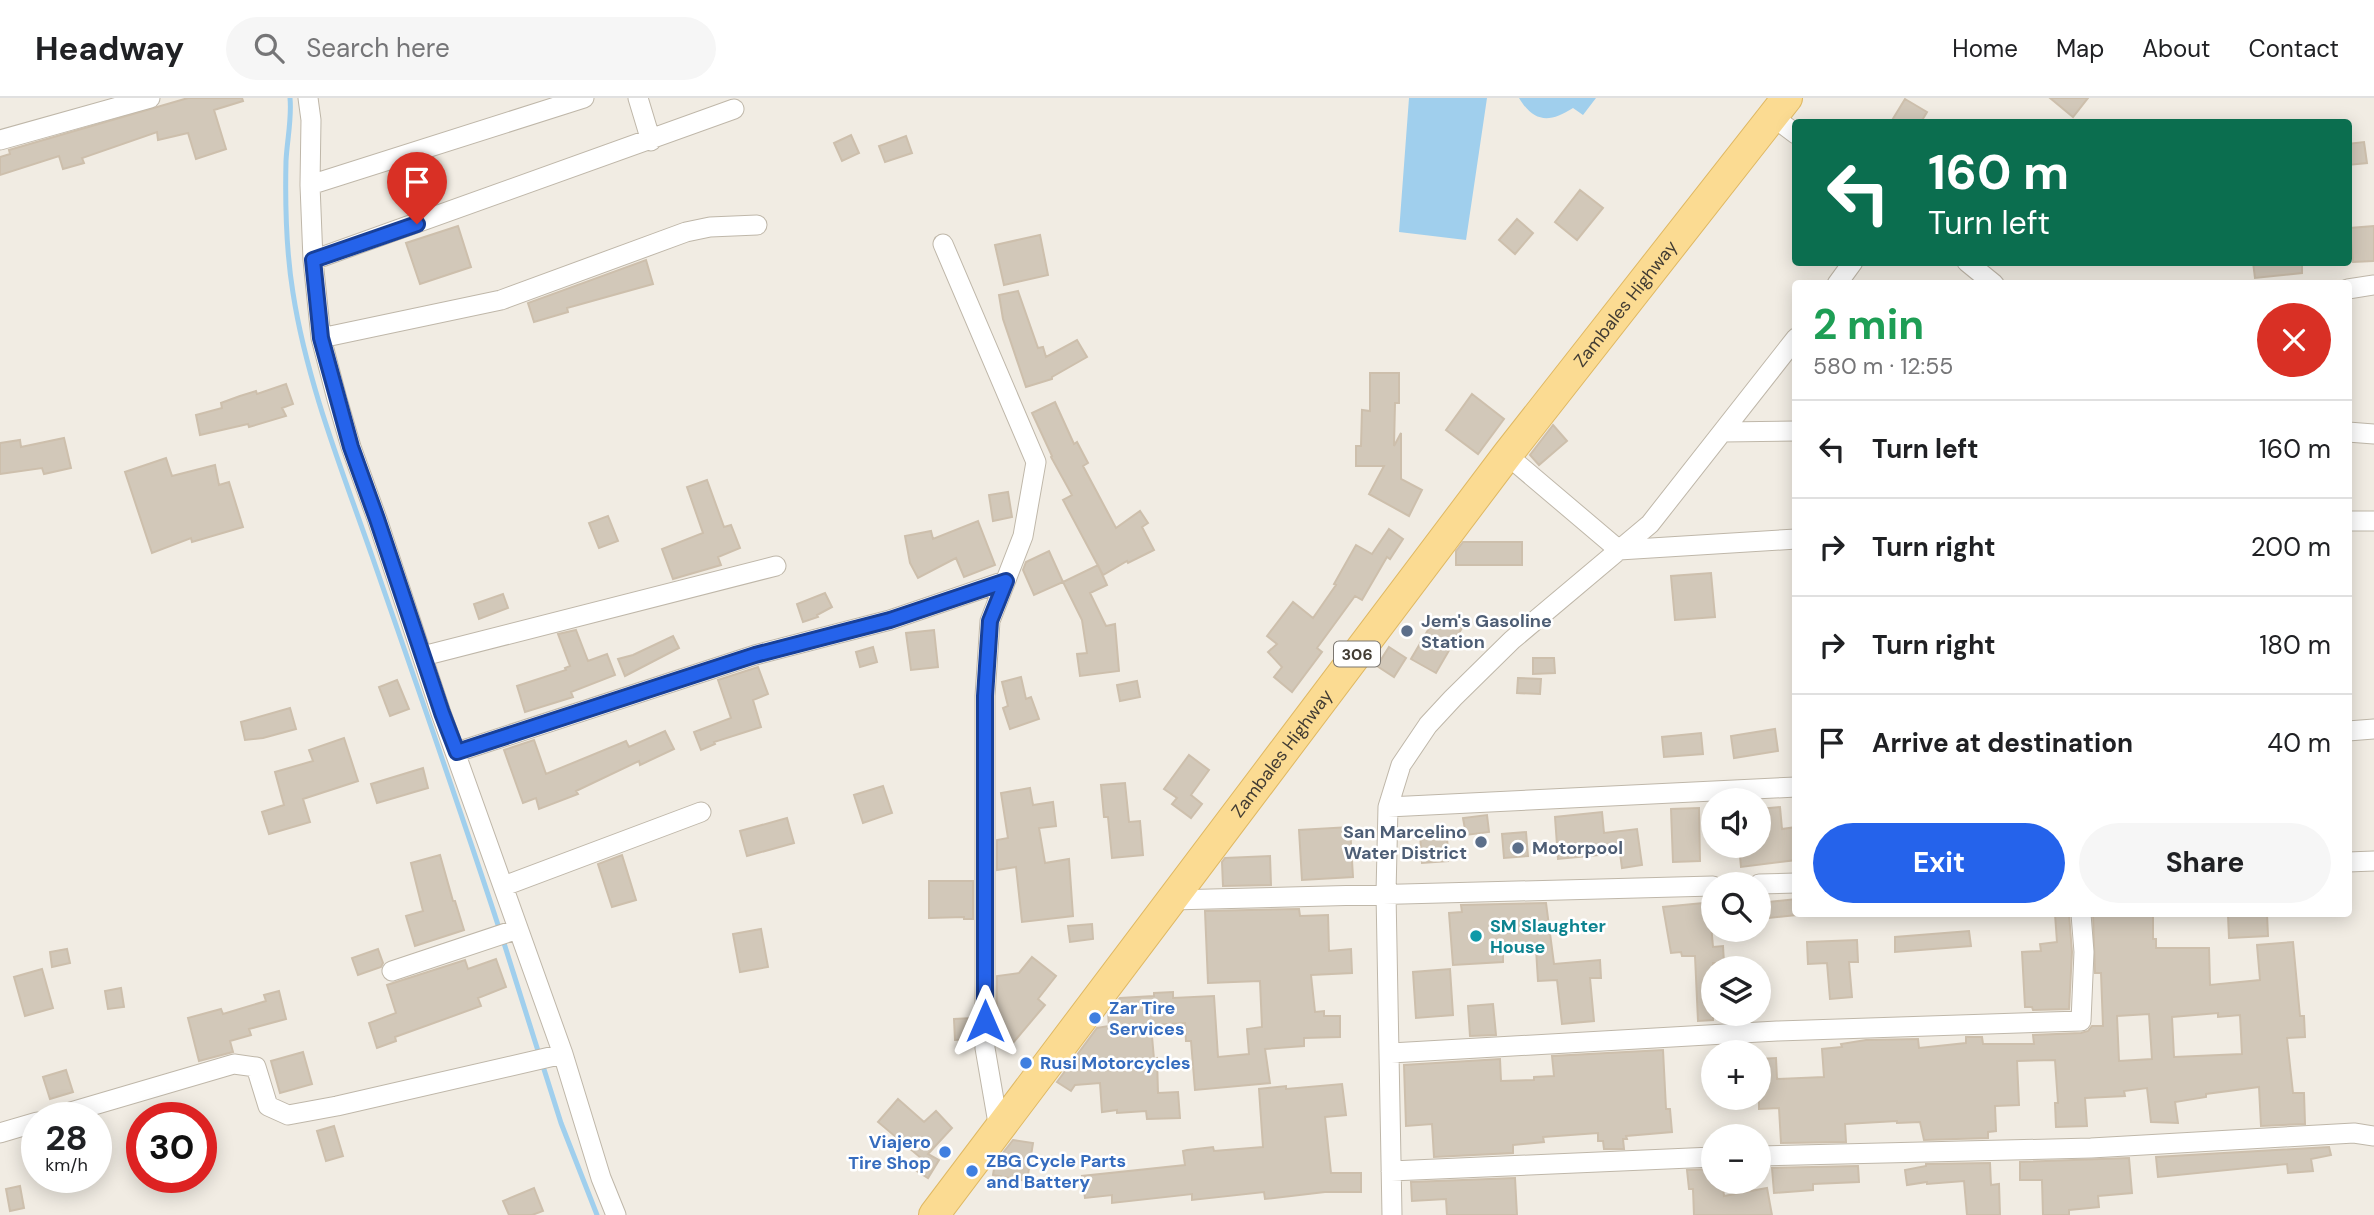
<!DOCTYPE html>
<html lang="en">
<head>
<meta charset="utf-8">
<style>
	body { margin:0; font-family:"DM Sans",sans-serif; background:#f6f6f6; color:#202124; height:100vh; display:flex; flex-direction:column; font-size:26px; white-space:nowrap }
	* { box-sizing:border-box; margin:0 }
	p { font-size:23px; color:#757577 }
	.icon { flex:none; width:38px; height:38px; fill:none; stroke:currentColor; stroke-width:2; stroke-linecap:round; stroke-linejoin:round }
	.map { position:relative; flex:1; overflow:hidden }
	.drawer { position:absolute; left:1792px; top:182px; width:560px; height:637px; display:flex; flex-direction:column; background:#fff; border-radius:7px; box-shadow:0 4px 18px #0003 }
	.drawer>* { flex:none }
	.hud { position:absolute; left:1792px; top:21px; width:560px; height:147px; border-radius:7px; box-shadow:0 4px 18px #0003; background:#0b6e4f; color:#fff; overflow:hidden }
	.tools { position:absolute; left:1701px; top:690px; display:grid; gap:14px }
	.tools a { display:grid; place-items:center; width:70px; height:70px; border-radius:50%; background:#fff; box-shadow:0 4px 18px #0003; font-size:35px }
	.speed { position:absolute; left:21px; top:1004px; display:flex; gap:14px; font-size:35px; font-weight:700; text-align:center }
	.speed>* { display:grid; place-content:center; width:91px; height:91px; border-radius:50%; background:#fff; box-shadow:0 4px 18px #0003; line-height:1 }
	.speed small { font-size:18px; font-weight:400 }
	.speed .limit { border:10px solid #d22; background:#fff; color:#111 }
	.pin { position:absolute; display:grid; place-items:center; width:60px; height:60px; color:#fff; margin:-72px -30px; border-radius:50% 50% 50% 0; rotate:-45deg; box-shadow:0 0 7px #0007 }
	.pin .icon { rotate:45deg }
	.me { position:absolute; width:77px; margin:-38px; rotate:0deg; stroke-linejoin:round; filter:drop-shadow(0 0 5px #0008) }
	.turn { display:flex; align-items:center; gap:24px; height:147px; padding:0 21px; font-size:32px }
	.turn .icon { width:91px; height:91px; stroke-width:2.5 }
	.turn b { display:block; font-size:49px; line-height:60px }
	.round { display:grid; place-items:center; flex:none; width:74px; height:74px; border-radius:37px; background:#f6f6f6 }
	.head { display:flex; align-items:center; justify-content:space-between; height:119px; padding:0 21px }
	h1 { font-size:42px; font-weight:700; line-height:52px; color:#1e9e55 }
	.action { display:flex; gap:14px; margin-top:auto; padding:14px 21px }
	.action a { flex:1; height:80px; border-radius:42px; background:#2563eb; color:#fff; font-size:28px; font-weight:700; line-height:80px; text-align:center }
	.action a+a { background:#f6f6f6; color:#202124 }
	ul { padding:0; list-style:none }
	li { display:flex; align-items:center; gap:21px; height:98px; padding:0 21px; border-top:2px solid #e0e0e0 }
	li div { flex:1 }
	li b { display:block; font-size:26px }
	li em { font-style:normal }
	header { display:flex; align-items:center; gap:42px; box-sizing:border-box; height:98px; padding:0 35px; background:#fff; border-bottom:2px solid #e0e0e0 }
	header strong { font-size:33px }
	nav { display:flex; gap:38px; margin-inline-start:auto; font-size:24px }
	.search { width:490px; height:63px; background:#f6f6f6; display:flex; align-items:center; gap:18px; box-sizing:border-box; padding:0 24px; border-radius:38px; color:#757577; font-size:26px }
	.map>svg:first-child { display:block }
	.water { fill:#a0cfed }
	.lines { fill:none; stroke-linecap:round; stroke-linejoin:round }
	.stream { stroke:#a0cfed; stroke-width:5 }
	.building { fill:#d2c8b9; stroke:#cdbfac; stroke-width:2; fill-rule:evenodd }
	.minor-casing { stroke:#bfb7a9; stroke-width:21 }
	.primary-casing { stroke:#dfb863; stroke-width:32 }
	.minor { stroke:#fff; stroke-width:19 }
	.primary { stroke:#fbdb92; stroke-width:30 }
	.route-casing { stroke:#184099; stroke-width:18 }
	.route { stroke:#2563eb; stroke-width:12 }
	.service-dot { fill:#5c6f8a; stroke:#fff; stroke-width:2.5 }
	.culture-dot { fill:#0f9aa8; stroke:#fff; stroke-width:2.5 }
	.shop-dot { fill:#3f7fe0; stroke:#fff; stroke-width:2.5 }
	.labels { text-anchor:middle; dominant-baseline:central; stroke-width:5; stroke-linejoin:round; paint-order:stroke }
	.shield { fill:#fff; stroke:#7b7670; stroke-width:2 }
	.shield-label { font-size:16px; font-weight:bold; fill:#423c33 }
	.street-label { font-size:18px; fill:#423c33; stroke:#fff }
	.service-label { font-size:18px; font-weight:bold; fill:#4e5e75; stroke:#fff; text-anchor:start }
	.culture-label { font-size:18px; font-weight:bold; fill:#0d838f; stroke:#fff; text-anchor:start }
	.shop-label { font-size:18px; font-weight:bold; fill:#366cbe; stroke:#fff; text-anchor:start }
</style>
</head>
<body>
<header>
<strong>Headway</strong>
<div class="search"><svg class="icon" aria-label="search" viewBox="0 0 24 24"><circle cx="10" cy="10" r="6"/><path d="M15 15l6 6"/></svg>Search here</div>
<nav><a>Home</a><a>Map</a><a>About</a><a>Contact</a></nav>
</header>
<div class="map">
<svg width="2374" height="1117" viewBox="0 0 2374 1117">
	<rect width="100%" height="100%" fill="#f1ece3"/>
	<path class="water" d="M1409,0H1487L1466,142L1399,134Z
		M1519,0H1596L1583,17L1573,10C1550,25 1534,25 1519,0Z"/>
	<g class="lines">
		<path class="stream" d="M290,0C292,21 287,42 286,63C285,106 286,152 293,195C307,285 342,372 372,458C415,582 459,707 500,833
			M503,842L539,956
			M542,965L561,1025L597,1117"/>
	</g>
	<path class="building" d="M188,0H242L243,3L214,12L226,51L196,61L188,35L158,42L157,34L82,60L84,65L63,71L59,58L0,77V59L10,56L9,52Z
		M2050,0H2088L2073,19Z
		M1905,1L1927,14L1921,24H1891Z
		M851,37L859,55L842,63L834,45Z
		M906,38L912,55L885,64L879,48Z
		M2364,44L2367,65L2348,67V46Z
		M1580,92L1603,110L1577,142L1555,124Z
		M1517,121L1533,135L1515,156L1499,142Z
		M458,128L471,169L420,186L406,145Z
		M2374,128V163L2353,164L2350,130Z
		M1040,137L1048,177L1004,187L995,147Z
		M646,162L653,186L567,210L568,214L534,224L528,205Z
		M2253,164H2302V175L2255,180Z
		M1018,193L1038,250L1043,249L1046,259L1077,242L1087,259L1052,279V281L1026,289L1003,221L999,197Z
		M1370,275H1399V305H1395L1394,348L1401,335V381L1422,392L1409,418L1369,396L1384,368H1356V348H1361L1362,312L1370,313Z
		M286,286L293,306L282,310L286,318L249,329L248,326L200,337L196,317L222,310L221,305L240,298L256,293L257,296Z
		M1472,296L1504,321L1478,356L1446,332Z
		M1055,304L1074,346L1077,344L1088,365L1083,368L1116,430L1140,413L1148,425L1142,429L1154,452L1128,465L1127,463L1103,477L1063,402L1072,397L1051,359L1052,358L1032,315Z
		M1553,327L1567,343L1539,367L1530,357Z
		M64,340L71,370L44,376L42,370L0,376V345L20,342L21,349Z
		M166,360L172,378L215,367L219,387L229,384L243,429L192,444L191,440L152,455L125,374Z
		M707,382L724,429L731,427L740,450L718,459L721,467L673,481L662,451L703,435L687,389Z
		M1008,394L1012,419L993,423L989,397Z
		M608,418L618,443L599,450L589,425Z
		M978,423L995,467L964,479L956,460L918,480L910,465L905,438L931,433L933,441Z
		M1389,431L1403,441L1390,461L1387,459L1362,502L1355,498L1317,550L1322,554L1292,594L1274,579L1282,569L1268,554L1277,546L1267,538L1293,504L1313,520L1336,487L1334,486L1356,447L1372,456Z
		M1463,444H1522V467H1456V453Z
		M1049,453L1063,484L1034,497L1023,472L1026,464Z
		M1098,467L1107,487L1090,495L1106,528L1115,526L1119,573L1080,578L1077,556L1087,555L1082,522L1063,484Z
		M1711,475L1715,519L1675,522L1671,478Z
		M825,495L832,509L817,517L818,519L803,524L797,506Z
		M503,496L508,510L479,521L474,506Z
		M1466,523L1436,575L1411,561L1431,527Z
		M576,532L588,563L607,556L615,577L571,594L573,599L525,614L517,588L566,572L565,570L570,568L558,536Z
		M934,532L938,569L911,572L906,535Z
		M673,538L679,550L625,578L618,561L633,557Z
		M873,549L877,564L860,569L856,554Z
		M1389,549L1406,560L1394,579L1377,568Z
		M1533,560H1554L1555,575L1533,576Z
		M758,569L768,596L753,602L761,629L714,644L715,646L701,652L694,634L731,620L718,582Z
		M1021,579L1026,601L1031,599L1039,621L1010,631L1003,610L1008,608L1002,584Z
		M1518,580L1541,581L1540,596L1517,595Z
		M397,582L409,611L390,618L379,589Z
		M1137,583L1140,599L1120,603L1117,587Z
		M290,610L296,631L263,640L245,642L241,624Z
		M1775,631L1778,653L1734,660L1731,638Z
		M665,633L674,651L640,667L639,663L576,693L578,696L539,711L536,700L523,705L504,652L534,642L546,676L626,643L629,649Z
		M1701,635L1703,656L1664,659L1662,639Z
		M344,640L358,683L303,701L310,724L269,736L262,714L284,707L275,674L313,663L309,652Z
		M1189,657L1209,672L1191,697L1202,706L1191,720L1172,706L1177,700L1164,691Z
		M423,670L428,690L377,705L371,686Z
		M1125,685L1129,724L1140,723L1143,757L1112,760L1108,719H1104L1101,687Z
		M883,688L892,715L863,725L854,697Z
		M1030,690L1033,707L1053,704L1056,728L1039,730L1045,765L1069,761L1073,818L1022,824L1016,769L997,772V742L1008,740L1001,695Z
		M1780,709L1782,731L1796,729V762L1741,769L1739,747H1759V736H1763L1760,711Z
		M1699,710L1700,763L1673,764L1671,711Z
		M1602,714L1604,735L1637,731L1642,767L1622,770L1620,755L1558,761L1555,719Z
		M1487,717L1489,734L1466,737L1463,720Z
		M787,720L794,745L747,758L740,733Z
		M1350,729L1353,779L1302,782L1299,732Z
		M1526,734L1528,758L1504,760L1502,736Z
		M1447,735L1448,763L1422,765L1420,736Z
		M440,757L453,803H455L464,832L415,848L406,818L423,813L411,765Z
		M622,757L636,802L612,809L598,766Z
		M1270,758L1271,787L1223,788L1222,764L1225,760Z
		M929,783H973V821H964V819L929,820Z
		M1796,801V817L1759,821V805Z
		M1713,804V826H1711L1713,849L1723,848L1724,865H1713V922L1698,923L1695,858H1682L1681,854L1671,855L1663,809Z
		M1546,805L1554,866L1600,862L1601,880H1590L1594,923L1562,926L1557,882L1538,883L1536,851L1503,852V864L1453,867L1449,815L1462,814L1461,807Z
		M1299,811L1300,818L1328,817L1329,853L1351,851L1352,875L1311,877L1315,914L1324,913V918H1340V939L1304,940V948L1265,951L1270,985L1195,992L1191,943H1186L1185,925L1151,927L1154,961L1157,960L1158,995L1178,994L1180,1020L1147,1021L1146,1013L1117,1015V1012L1102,1014L1100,985L1075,987L1071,993L1057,984L1097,930L1109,928L1108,915L1120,900L1154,898V895L1173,894V900L1214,898L1218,959L1249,956L1247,931L1262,929L1260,883L1208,885L1205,813Z
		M2055,816H2069L2072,854L2069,911L2033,912L2032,909H2025L2022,854L2041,853L2040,846L2057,844Z
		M2093,816H2153V841H2156V850H2209L2210,887L2260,882L2257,847L2293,844L2300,918H2304L2305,939L2287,940L2293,995H2304L2305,1026L2261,1028L2259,989L2206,996V999L2175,1004L2178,1025L2151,1024L2147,990L2124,993L2125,998L2085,1000L2087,1028L2056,1029L2055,1005H2058L2055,962L2017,963L2019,1007L1995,1008L1996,1033L1988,1034V1040L1924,1042L1920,1024L1897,1025V1023L1845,1026L1846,1044L1781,1045L1779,1010L1759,1011V961L1776,960L1777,981L1824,979L1822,951L1842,949L1841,946L1866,942L1918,941L1919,950L1966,945V939H1982L1983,946H2034L2033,937L2081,935L2088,933L2092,928H2103L2101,875H2095ZM2218,915V919L2240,917L2242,956L2174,959L2172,919ZM2149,916L2152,961L2119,963L2117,918Z
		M2267,816L2268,838L2229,840L2228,817Z
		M1092,826L1093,841L1070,844L1068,828Z
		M761,831L768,869L740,874L733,836Z
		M1969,833L1971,848L1895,854V839Z
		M1857,842L1858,864H1849L1852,899L1830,901L1827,865L1808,866L1807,844Z
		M67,851L70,865L52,869L50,854Z
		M378,851L383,865L381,869L358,877L352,860Z
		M1032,859L1056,878L1038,901L1045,907L1007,952L997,944V878L1019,875Z
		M496,861L506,889L478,900L481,908L395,939L396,943L377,950L369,925L396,915L387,887L465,862L468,871Z
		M42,871L53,910L25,918L14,879Z
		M1450,871L1453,917L1416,920L1413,874Z
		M121,890L124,909L108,911L105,893Z
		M279,893L286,921L249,931L251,937L230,943L233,954L199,963L188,920L221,911L223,916L266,903L264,897Z
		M1493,906L1496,937L1470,938L1468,908Z
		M973,920V941L955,942L954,921Z
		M1663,952L1666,1011H1670L1672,1034L1626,1038L1627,1041H1623L1624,1051H1604L1603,1043H1598V1035L1543,1039L1544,1044L1513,1047V1055L1434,1059L1432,1026L1406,1028L1404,967L1500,961L1501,983L1534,982V979L1554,978L1552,958Z
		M303,954L312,986L280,995L271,963Z
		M66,972L73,994L50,1001L43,979Z
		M1342,986L1346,1017L1325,1019L1331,1075H1361V1094H1325L1265,1101L1264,1094L1192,1102V1096L1112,1105V1097L1085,1100L1082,1078L1185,1067L1183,1053L1187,1052L1213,1049L1214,1053L1263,1049L1259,991L1286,988V991Z
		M898,1001L924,1024L936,1013L952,1030L928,1056L939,1062L928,1080L912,1070L921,1060L878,1024Z
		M334,1028L343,1058L326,1063L317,1033Z
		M1013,1042L1033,1045L1027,1083L993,1077L995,1065Z
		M2329,1049L2331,1057L2311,1061L2313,1073L2288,1075L2287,1066L2158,1079L2156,1059Z
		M2129,1060L2132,1095L2098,1098L2099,1109L2069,1112V1117H2043L2042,1082H2020V1064Z
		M1990,1065L1991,1087L1999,1086L2000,1117H1967L1964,1083L1927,1086V1084L1907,1087L1905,1072L1926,1068V1066Z
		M1858,1068L1859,1084L1813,1086V1092L1774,1095L1772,1070Z
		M1713,1071V1083H1722L1724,1098L1767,1090L1772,1117H1694L1693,1091H1689L1687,1072Z
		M1515,1080L1517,1117H1447L1446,1101L1412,1103L1411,1084Z
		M20,1088L24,1110L10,1113L6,1091Z
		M534,1090L543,1113L532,1117H509L503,1103Z"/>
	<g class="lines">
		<g class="minor-casing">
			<path id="minor" d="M308,0L311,22L310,87L313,162L321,240L337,301L351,349L377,421L441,615L563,956L601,1080L616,1117
				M638,0L651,43
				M1773,19L1796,36
				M0,42L150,0
				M310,87L584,0
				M943,146L1036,364L1023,438L990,523L985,598V950L999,1031
				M313,162L734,11
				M1967,164L1994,186
				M1837,186L1853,164
				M2348,191L2374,187
				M321,240L501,202L686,134L710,129L757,127
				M1723,334L1796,333
				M2348,334L2374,336
				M1507,357L1619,452L1650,426L1796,240
				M2348,423H2374
				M423,558L776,468
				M2348,633L2374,631
				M457,654L755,557L890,522L1005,483
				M1388,709L1796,689
				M2348,764L2374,763
				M1759,786L1796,785
				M504,788L701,714
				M1171,802L1713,788
				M392,873L518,831
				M1391,955L1777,933L2081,923L2084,854L2081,816
				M50,1020L234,966L256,969L268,1008L288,1017L337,1008L563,956
				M0,1035L37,1024
				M1759,1058L2091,1050L2354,1035L2374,1038
				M1391,1073L1713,1059
				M1392,1117L1386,795L1388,709L1401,667L1428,627L1453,600L1512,542L1619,452L1796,441"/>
		</g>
		<g class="primary-casing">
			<g id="primary">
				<path id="s1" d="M934,1117L1507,357L1787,0"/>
			</g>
		</g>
		<use href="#minor" class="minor"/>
		<use href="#primary" class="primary"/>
	</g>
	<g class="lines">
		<g class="route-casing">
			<path id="route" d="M417,126L313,162L321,240L351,349L377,421L442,615L457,654L755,557L890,522L1006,483L990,523L985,598V923"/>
		</g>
		<use href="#route" class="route"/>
	</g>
	<g class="service-dot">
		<circle cx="1407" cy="533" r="7"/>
		<circle cx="1481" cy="744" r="7"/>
		<circle cx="1518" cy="750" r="7"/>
	</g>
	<circle class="culture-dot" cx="1476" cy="838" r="7"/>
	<g class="shop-dot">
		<circle cx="1095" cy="920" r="7"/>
		<circle cx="1026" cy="965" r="7"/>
		<circle cx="945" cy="1054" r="7"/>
		<circle cx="972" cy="1073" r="7"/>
	</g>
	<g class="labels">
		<rect class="shield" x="1334" y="543.5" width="46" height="25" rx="5"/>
		<g class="shield-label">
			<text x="1357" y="556">306</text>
		</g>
		<g class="street-label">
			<text stroke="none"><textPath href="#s1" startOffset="1144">Zambales Highway</textPath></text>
			<text stroke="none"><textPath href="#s1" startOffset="578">Zambales Highway</textPath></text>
		</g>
		<g class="service-label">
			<text x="1421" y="523">Jem's Gasoline<tspan x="1421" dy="21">Station</tspan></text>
			<text x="1467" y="734" text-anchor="end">San Marcelino<tspan x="1467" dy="21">Water District</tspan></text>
			<text x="1532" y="750">Motorpool</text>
		</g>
		<g class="culture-label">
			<text x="1490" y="828">SM Slaughter<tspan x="1490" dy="21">House</tspan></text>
		</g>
		<g class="shop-label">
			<text x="1109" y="910">Zar Tire<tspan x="1109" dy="21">Services</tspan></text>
			<text x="1040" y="965">Rusi Motorcycles</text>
			<text x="931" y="1044" text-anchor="end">Viajero<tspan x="931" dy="21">Tire Shop</tspan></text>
			<text x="986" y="1063">ZBG Cycle Parts<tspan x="986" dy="21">and Battery</tspan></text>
		</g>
	</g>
</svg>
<div class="tools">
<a><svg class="icon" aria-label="sound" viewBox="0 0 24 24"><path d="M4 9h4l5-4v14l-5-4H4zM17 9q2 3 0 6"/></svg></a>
<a><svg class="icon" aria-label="search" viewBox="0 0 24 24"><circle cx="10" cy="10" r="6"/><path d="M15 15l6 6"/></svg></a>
<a><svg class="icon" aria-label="layers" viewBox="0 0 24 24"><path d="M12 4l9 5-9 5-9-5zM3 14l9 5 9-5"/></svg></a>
<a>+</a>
<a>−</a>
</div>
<div class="speed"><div>28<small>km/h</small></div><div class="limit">30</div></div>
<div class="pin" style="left:417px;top:126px;background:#d93025"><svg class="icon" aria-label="arrive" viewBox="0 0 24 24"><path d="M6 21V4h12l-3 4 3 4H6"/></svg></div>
<svg class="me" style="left:985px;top:923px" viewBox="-20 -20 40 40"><path d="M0-17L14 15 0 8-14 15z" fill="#2563eb" stroke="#fff" stroke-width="4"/></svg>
<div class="hud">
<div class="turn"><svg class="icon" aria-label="left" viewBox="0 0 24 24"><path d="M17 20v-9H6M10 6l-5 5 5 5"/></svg><div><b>160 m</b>Turn left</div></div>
</div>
<section class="drawer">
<div class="head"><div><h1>2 min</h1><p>580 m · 12:55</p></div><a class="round" style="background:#d93025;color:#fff"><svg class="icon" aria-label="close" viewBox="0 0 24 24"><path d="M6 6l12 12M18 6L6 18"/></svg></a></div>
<ul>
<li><svg class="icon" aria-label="left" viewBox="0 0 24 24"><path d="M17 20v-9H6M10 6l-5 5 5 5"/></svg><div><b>Turn left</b></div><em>160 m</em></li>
<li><svg class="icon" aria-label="right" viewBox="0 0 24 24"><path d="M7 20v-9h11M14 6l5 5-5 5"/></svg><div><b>Turn right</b></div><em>200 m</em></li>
<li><svg class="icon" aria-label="right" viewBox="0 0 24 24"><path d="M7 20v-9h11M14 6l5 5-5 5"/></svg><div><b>Turn right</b></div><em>180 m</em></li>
<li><svg class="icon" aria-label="arrive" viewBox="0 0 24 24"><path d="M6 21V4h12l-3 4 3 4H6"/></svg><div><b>Arrive at destination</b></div><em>40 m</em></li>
</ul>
<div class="action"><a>Exit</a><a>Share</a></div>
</section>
</div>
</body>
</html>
